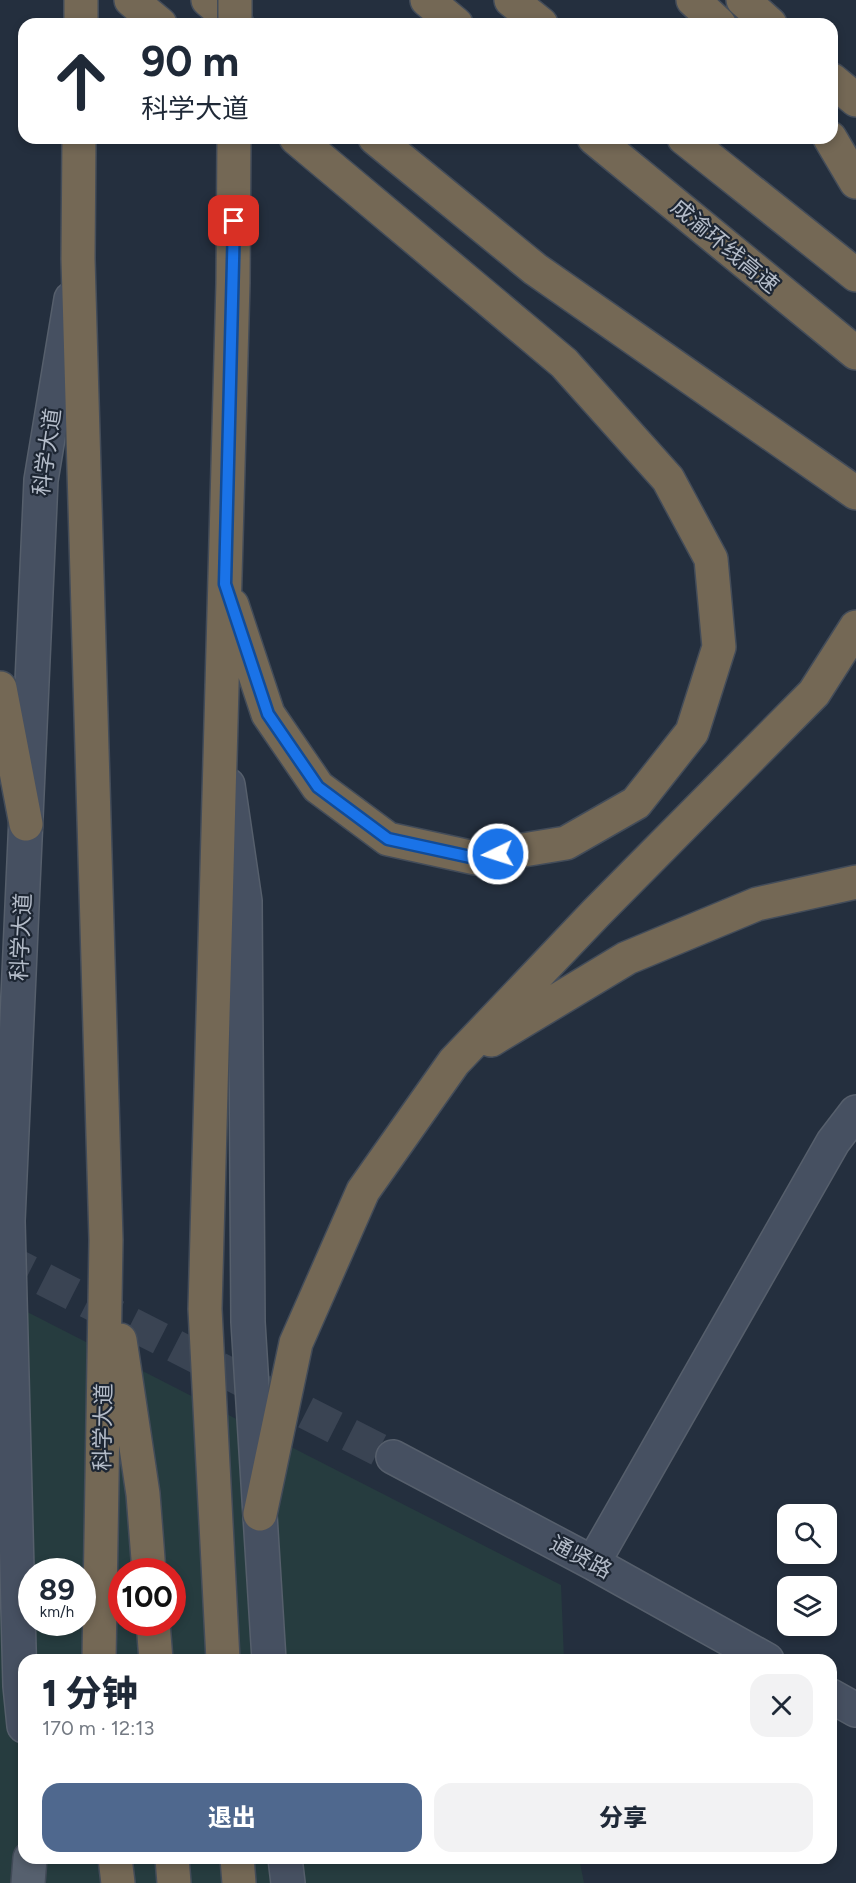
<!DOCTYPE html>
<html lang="zh">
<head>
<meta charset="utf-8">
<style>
	body { margin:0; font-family:Figtree,"Noto Sans SC",sans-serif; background:#f2f2f3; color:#1f2937; height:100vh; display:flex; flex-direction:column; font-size:22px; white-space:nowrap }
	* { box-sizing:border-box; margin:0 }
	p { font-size:20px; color:#747a83 }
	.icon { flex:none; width:33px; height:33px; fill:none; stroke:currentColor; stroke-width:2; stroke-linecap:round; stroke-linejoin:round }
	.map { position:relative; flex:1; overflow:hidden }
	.panel { position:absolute; left:18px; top:1654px; width:819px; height:210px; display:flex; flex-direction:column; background:#fff; border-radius:18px; box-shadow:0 3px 9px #0003 }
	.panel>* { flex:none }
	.top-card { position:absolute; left:18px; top:18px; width:820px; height:126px; border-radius:18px; box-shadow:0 3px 9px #0003; background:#fff; color:#1f2937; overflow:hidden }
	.buttons { position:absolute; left:777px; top:1504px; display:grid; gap:12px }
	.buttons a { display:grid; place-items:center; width:60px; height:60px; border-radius:12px; background:#fff; box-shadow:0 3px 9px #0003; font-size:30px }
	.speed { position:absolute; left:18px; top:1558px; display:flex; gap:12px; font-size:30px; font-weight:700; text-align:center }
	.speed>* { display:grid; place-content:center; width:78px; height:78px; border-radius:50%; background:#fff; box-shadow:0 3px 9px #0003; line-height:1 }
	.speed small { font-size:15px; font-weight:400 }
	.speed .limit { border:9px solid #d22; background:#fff; color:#111 }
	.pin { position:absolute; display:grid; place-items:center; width:51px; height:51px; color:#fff; margin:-26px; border-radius:12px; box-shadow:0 3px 9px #0006 }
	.me { position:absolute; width:66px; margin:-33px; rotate:266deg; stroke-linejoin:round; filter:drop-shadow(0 0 4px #0008) }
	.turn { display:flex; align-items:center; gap:21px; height:126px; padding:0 24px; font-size:27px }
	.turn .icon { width:78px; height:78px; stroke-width:2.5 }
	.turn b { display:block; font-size:42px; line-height:51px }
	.round { display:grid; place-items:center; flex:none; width:63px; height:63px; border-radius:18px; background:#f2f2f3 }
	.headline { display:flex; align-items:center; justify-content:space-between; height:102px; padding:0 24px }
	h1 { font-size:36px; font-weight:800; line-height:45px }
	.cta { display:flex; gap:12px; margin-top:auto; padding:12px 24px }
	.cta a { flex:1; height:69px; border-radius:18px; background:#4f688e; color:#fff; font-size:24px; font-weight:800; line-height:69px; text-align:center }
	.cta a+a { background:#f2f2f3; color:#1f2937 }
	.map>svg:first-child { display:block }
	.green { fill:#263c3f; fill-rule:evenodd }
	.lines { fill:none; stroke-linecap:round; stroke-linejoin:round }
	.secondary-tunnel { stroke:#3a4453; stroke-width:33; stroke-dasharray:33 16; stroke-linecap:butt }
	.secondary-casing { stroke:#565f6c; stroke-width:36 }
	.primary-casing { stroke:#414a57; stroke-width:36 }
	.highway-casing { stroke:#434c59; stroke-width:36 }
	.secondary { stroke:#465061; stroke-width:33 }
	.primary { stroke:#56606e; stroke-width:33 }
	.highway { stroke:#746855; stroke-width:33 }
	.highway-bridge-casing { stroke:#434c59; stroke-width:36; stroke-linecap:butt }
	.highway-bridge { stroke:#746855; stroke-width:33 }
	.route-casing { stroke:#114b97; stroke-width:15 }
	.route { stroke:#1a73e8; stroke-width:10 }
	.labels { text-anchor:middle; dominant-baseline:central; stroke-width:4.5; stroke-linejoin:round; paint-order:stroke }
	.street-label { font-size:22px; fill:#b4bcc9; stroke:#1d2633 }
</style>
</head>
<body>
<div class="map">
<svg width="856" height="1883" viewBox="0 0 856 1883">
	<rect width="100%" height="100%" fill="#242f3e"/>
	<path class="green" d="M0,1298L561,1585L564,1660H24V1858H579L584,1883H0ZM32,1572H82V1623H32ZM122,1572H172V1623H122Z"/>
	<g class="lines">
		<path class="secondary-tunnel" d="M0,1257L393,1457"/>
		<g class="secondary-casing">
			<path id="secondary" d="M228,785L245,901L248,1322L269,1660
				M393,1457L593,1563L767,1660
				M593,1563L833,1142L856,1112
				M831,1696L856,1710
				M24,1726L20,1686L8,1221L41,480L71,299
				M285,1858L288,1883"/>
		</g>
		<g class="primary-casing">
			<path id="primary" d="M28,1883L30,1858"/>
		</g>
		<g class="highway-casing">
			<path id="highway" d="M131,0L160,24
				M208,0L237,24
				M427,0L456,24
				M511,0L541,24
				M693,0L719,24
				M743,0L770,24
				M81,24V0
				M832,80L856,100
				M79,138L78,259L106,1240L99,1660
				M375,138L535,269L856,493
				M594,138L856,353
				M684,138L856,275
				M830,138L856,182
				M232,605L268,714L318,787L388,839L475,858L566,843L636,803L692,732L719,647L711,559L668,479L564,363L296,138
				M0,688L26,824
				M491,1040L627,958L757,904L856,882
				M120,1340L143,1494L149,1572
				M260,1514L296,1343L363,1191L454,1062L596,913L814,693L856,627
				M153,1623L156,1660
				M223,1660L205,1309L233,283L234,138
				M115,1858L118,1883
				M172,1858L174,1883
				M237,1858L239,1883"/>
		</g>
		<use href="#secondary" class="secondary"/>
		<use href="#primary" class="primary"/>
		<use href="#highway" class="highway"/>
		<g class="highway-bridge-casing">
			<path id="highway-bridge" d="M235,24V0"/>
		</g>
		<use href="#highway-bridge" class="highway-bridge"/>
	</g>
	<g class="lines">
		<g class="route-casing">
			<path id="route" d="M234,221L225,584L268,714L318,787L388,839L475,858L498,854"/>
		</g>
		<use href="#route" class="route"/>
	</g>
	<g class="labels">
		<g class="street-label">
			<text transform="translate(725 246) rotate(40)">成渝环线高速</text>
			<text transform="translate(47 452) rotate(-82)">科学大道</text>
			<text transform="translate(21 937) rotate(-87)">科学大道</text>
			<text transform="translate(103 1427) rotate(-89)">科学大道</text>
			<text transform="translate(581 1557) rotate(28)">通贤路</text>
		</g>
	</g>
</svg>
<div class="buttons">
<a><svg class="icon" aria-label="search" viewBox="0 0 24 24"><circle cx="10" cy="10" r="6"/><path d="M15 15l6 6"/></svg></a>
<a><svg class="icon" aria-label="layers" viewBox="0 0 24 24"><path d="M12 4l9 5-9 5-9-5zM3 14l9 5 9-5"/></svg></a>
</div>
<div class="speed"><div>89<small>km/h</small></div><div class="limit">100</div></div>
<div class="pin" style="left:234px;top:221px;background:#d93025"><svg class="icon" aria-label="arrive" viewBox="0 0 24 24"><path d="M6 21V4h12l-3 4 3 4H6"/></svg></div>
<svg class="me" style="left:498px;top:854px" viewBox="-20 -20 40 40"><circle r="17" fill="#1a73e8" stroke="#fff" stroke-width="3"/><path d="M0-11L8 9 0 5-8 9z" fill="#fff"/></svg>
<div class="top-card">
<div class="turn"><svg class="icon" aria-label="ahead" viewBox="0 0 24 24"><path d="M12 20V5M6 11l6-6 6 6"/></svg><div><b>90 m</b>科学大道</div></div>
</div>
<section class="panel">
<div class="headline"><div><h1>1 分钟</h1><p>170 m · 12:13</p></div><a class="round"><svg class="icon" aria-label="close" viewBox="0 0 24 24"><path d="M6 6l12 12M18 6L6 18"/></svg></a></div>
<div class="cta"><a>退出</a><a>分享</a></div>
</section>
</div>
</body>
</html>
